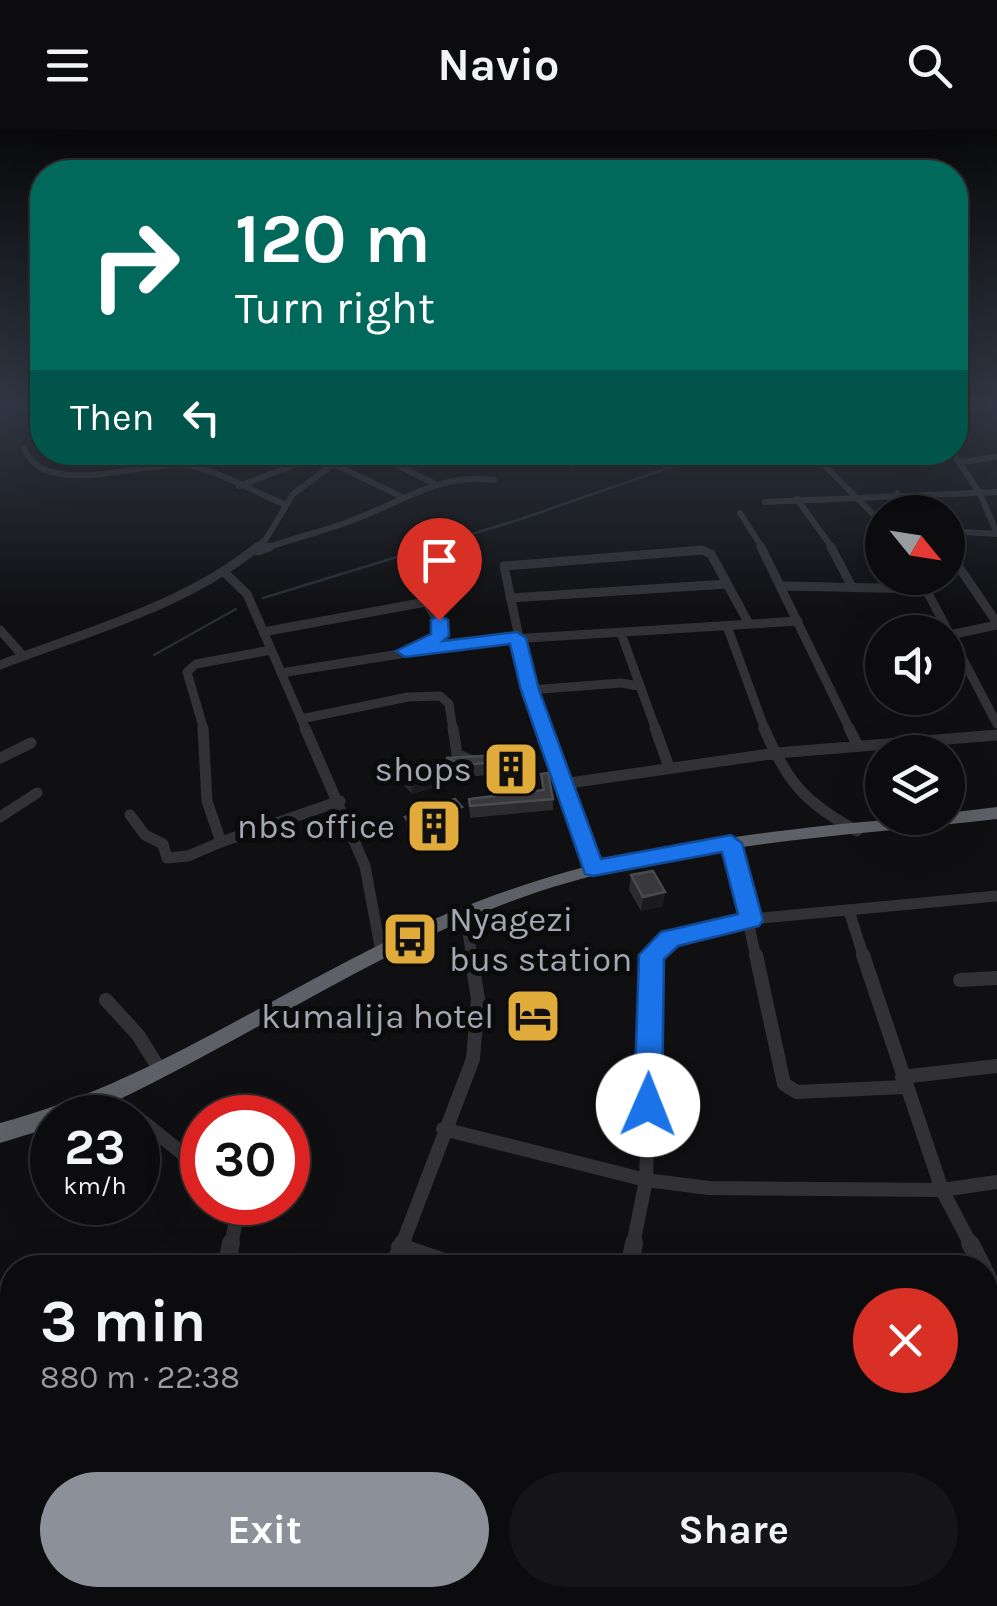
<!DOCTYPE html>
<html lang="en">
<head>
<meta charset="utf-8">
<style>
	body { margin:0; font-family:Karla,sans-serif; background:#151517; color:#f1f3f6; height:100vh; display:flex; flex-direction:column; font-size:38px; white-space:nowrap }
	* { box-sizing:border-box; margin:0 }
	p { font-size:32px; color:#9a9b9e }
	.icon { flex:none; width:55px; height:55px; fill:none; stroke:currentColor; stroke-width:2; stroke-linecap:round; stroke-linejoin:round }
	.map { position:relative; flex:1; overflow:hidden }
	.sheet { position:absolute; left:0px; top:1125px; width:998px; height:352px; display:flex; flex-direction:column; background:#0c0c0e; border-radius:40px 40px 0 0; box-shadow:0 10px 40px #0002,0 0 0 2px #2c2c2e }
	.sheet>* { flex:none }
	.hud { position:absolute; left:30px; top:30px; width:938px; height:305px; border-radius:40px; box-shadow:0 10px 40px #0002,0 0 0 2px #2c2c2e; background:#00695c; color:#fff; overflow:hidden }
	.needle { width:65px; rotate:120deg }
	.controls { position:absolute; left:865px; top:365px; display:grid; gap:20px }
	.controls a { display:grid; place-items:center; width:100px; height:100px; border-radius:50%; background:#0c0c0e; box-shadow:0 10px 40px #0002,0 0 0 2px #2c2c2e; font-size:50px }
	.speed { position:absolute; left:30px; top:965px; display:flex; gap:20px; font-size:50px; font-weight:700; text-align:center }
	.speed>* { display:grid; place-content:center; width:130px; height:130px; border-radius:50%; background:#0c0c0e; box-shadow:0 10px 40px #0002,0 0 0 2px #2c2c2e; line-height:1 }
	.speed small { font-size:25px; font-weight:400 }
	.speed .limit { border:15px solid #d22; background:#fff; color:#111 }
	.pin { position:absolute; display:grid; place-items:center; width:85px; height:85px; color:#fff; margin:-102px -42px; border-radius:50% 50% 50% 0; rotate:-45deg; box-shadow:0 0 10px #0007 }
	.pin .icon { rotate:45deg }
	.me { position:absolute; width:110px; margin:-55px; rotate:1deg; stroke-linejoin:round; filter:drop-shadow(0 0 8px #0008) }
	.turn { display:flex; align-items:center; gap:35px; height:210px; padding:0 40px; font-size:45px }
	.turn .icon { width:130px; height:130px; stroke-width:2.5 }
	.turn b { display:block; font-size:70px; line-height:85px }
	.then { display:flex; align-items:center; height:95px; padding:0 40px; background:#0003; gap:20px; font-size:38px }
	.round { display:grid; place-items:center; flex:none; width:105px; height:105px; border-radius:52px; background:#151517 }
	.head { display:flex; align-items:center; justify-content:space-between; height:170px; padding:0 40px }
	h1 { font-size:60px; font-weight:700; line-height:75px }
	.cta { display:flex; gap:20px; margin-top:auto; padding:20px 40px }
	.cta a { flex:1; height:115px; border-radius:60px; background:#8c9099; color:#fff; font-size:40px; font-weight:700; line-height:115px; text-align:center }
	.cta a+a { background:#151517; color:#f1f3f6 }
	header { display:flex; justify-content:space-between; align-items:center; height:130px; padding:0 40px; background:#0c0c0e; font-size:45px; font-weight:700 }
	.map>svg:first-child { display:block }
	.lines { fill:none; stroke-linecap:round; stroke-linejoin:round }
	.stream { stroke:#282e34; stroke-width:2.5 }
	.minor-far4 { stroke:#323236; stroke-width:6 }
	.minor-far3 { stroke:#323236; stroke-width:9 }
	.minor-far2 { stroke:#323236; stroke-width:11 }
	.minor-far1 { stroke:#323236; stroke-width:14 }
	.minor { stroke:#323236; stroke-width:18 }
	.highway { fill:#5e6067; fill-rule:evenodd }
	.wall { fill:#2c2c2f }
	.shaded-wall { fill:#1b1b1d }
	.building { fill:#39393d; stroke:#494b4f; stroke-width:2.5 }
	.route { fill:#1a73e8; stroke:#114b97; stroke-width:2.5 }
	.labels { text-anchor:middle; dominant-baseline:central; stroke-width:10; stroke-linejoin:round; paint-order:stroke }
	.poi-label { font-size:35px; fill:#a3a7b1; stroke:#0b0b0c; text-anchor:end }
</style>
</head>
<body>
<header><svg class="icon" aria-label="menu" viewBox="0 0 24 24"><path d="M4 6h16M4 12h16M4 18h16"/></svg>Navio<svg class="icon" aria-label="search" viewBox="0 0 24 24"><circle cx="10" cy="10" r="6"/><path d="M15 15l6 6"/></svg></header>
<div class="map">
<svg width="997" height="1476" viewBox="0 0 997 1476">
	<rect width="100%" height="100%" fill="#101012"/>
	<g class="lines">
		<path class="stream" d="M263,468L521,389L714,322
			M154,525L236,479"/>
		<path class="minor-far4" d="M24,319C46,369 140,332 184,335C211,337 259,364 286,375
			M372,322L437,355
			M528,322L571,335L604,322
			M839,322L817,328L882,393
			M952,322L979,362L997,403
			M961,332L997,327
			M334,334L404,368
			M239,356L320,325
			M897,363L914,382
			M797,369L833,419
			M765,372L997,362
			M740,383L763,419
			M948,401L997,404
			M254,419L266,409L293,364L350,322
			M263,419C290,409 318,403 345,393C396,376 438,342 494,350"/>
		<path class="minor-far3" d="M761,417L850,600
			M831,417L852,457
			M258,421L269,417
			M948,421L997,493
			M225,443L247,464L306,600
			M920,448L997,594
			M784,456L926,459
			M510,468L727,454
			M727,496L765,600
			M0,500L23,526
			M263,502L426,472L443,499L440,506L423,514
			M621,503L656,600
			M950,505L997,495
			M0,535C86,502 185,476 257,417
			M281,543L481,511L798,491
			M530,560L621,553L638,556
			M301,589L408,567L440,566L449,574L453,600
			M204,600L187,542L196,534L271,520
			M544,600L530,560L504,436L702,420L711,424L749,494"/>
		<path class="minor-far2" d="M203,598L207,671L221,712L340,671
			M305,598L365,736L381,822
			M453,598L457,624L472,631
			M543,598L593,738
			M655,598L669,637
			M764,598C787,652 805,673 857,701
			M849,598L857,614
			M0,628L31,613
			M562,654L777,623L997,605
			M130,685L145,705L163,714L167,728L188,726L221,712
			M0,687L37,663
			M731,713L756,828
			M849,781L864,828
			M465,783L472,828
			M652,828L658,815L751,789L997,766"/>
		<path class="minor-far1" d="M756,825L784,954L797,962L904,957
			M863,825L942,1060L971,1115
			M960,850L997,848
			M106,870L138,905L160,940
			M902,947L997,936
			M107,965L136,988
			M138,988L202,1039
			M443,999L646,1050L709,1058L942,1060L997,1052
			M231,1115L240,1072
			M402,1115L473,929L478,869L471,825
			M633,1115L646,1050L652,825"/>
		<path class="minor" d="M970,1113L983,1138
			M400,1117L462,1138
			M226,1138L231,1113
			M393,1138L403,1113
			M629,1138L634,1113
			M985,1142L997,1168
			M0,1169L12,1171
			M985,1299L997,1296
			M0,1383L12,1388
			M211,1465L234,1476
			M274,1476L278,1465
			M458,1476L462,1465
			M573,1476L574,1465
			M750,1476L751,1465"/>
		<path class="highway" d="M997,677V689C832,708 661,714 504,774C369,826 248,908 118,970L77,988H52V997L0,1013V993C137,957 257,875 383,813C516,747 642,717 789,700C842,693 894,688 948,688V683Z"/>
	</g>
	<path class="wall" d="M446,628H537V641L465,647L446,640Z
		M404,642L445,654L412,664L405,656Z
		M541,644L553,669V680L470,688L469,669L542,660Z
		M462,677V691L413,710L407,701L405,687Z
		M631,745L663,776L641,781L629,760Z"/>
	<path class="shaded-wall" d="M444,640L445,654L412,664L411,650Z
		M462,677V691L413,710L411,695Z
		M665,762L663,776L641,781L643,767Z"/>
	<path class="building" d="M536,623L537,628L465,635L446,628Z
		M440,631L444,640L411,650L404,642Z
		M548,643L553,669L470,676L469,669L544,660L541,644Z
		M455,669L462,677L411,695L405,687Z
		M653,741L665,762L643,767L631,745Z"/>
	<linearGradient id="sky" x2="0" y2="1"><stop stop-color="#09090a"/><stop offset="0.57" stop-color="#313744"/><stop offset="1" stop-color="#313744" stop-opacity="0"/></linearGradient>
	<rect width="997" height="481" fill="url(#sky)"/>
	<path class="route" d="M439,485L448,490L449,506L443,511L517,502L526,508L539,560L601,729L731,705L742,713L763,790L759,796L678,816L664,829L662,975L658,984L648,987L638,984L634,975L639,825L661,802L738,784L722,722L593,746L585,744L521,560L510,514L405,527L396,521L431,504V490Z"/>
	<defs>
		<g id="building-square" transform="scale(2.875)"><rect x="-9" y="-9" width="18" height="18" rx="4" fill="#e0ab3a" stroke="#0b0b0c"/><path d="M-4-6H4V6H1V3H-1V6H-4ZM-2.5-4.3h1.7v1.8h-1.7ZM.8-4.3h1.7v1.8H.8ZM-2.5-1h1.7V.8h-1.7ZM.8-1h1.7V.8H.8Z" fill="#111"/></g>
		<g id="bus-square" transform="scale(2.875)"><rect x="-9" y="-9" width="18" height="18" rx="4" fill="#e0ab3a" stroke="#0b0b0c"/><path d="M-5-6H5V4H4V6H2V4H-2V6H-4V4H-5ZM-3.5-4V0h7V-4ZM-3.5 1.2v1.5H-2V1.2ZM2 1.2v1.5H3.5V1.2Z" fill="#111"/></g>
		<g id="hotel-square" transform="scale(2.875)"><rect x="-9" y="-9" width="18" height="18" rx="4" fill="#e0ab3a" stroke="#0b0b0c"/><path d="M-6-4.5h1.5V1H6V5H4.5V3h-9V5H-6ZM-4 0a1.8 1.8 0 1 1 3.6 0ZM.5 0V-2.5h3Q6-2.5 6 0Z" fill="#111"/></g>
	</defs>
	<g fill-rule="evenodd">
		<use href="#building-square" x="511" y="639"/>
		<use href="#building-square" x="434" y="696"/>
		<use href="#bus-square" x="410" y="809"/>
		<use href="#hotel-square" x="533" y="886"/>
	</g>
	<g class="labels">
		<g class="poi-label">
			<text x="472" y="639">shops</text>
			<text x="395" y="696">nbs office</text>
			<text x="449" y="789" text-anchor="start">Nyagezi<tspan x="449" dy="40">bus station</tspan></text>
			<text x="494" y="886">kumalija hotel</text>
		</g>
	</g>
</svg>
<div class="controls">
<a><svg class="needle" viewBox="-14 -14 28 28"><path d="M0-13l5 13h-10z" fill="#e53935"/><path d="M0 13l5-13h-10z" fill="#9a9b9e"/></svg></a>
<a><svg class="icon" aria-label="sound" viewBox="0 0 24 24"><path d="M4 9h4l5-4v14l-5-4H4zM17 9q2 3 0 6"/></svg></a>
<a><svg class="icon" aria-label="layers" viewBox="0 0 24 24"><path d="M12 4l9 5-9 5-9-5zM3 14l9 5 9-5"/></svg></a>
</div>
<div class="speed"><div>23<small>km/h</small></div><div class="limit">30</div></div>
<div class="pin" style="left:439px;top:490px;background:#d93025"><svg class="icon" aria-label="arrive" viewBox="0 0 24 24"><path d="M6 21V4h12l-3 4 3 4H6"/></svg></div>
<svg class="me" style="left:648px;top:975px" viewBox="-20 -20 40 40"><circle r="19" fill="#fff"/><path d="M0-13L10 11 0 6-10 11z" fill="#1a73e8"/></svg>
<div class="hud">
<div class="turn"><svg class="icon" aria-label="right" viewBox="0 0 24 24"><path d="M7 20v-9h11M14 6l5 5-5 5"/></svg><div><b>120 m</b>Turn right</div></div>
<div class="then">Then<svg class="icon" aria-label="left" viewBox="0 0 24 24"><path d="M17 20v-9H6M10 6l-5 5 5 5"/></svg></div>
</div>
<section class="sheet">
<div class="head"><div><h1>3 min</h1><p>880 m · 22:38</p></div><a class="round" style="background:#d93025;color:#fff"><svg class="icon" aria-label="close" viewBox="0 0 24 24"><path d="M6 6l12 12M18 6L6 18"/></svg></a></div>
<div class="cta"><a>Exit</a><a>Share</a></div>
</section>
</div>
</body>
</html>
